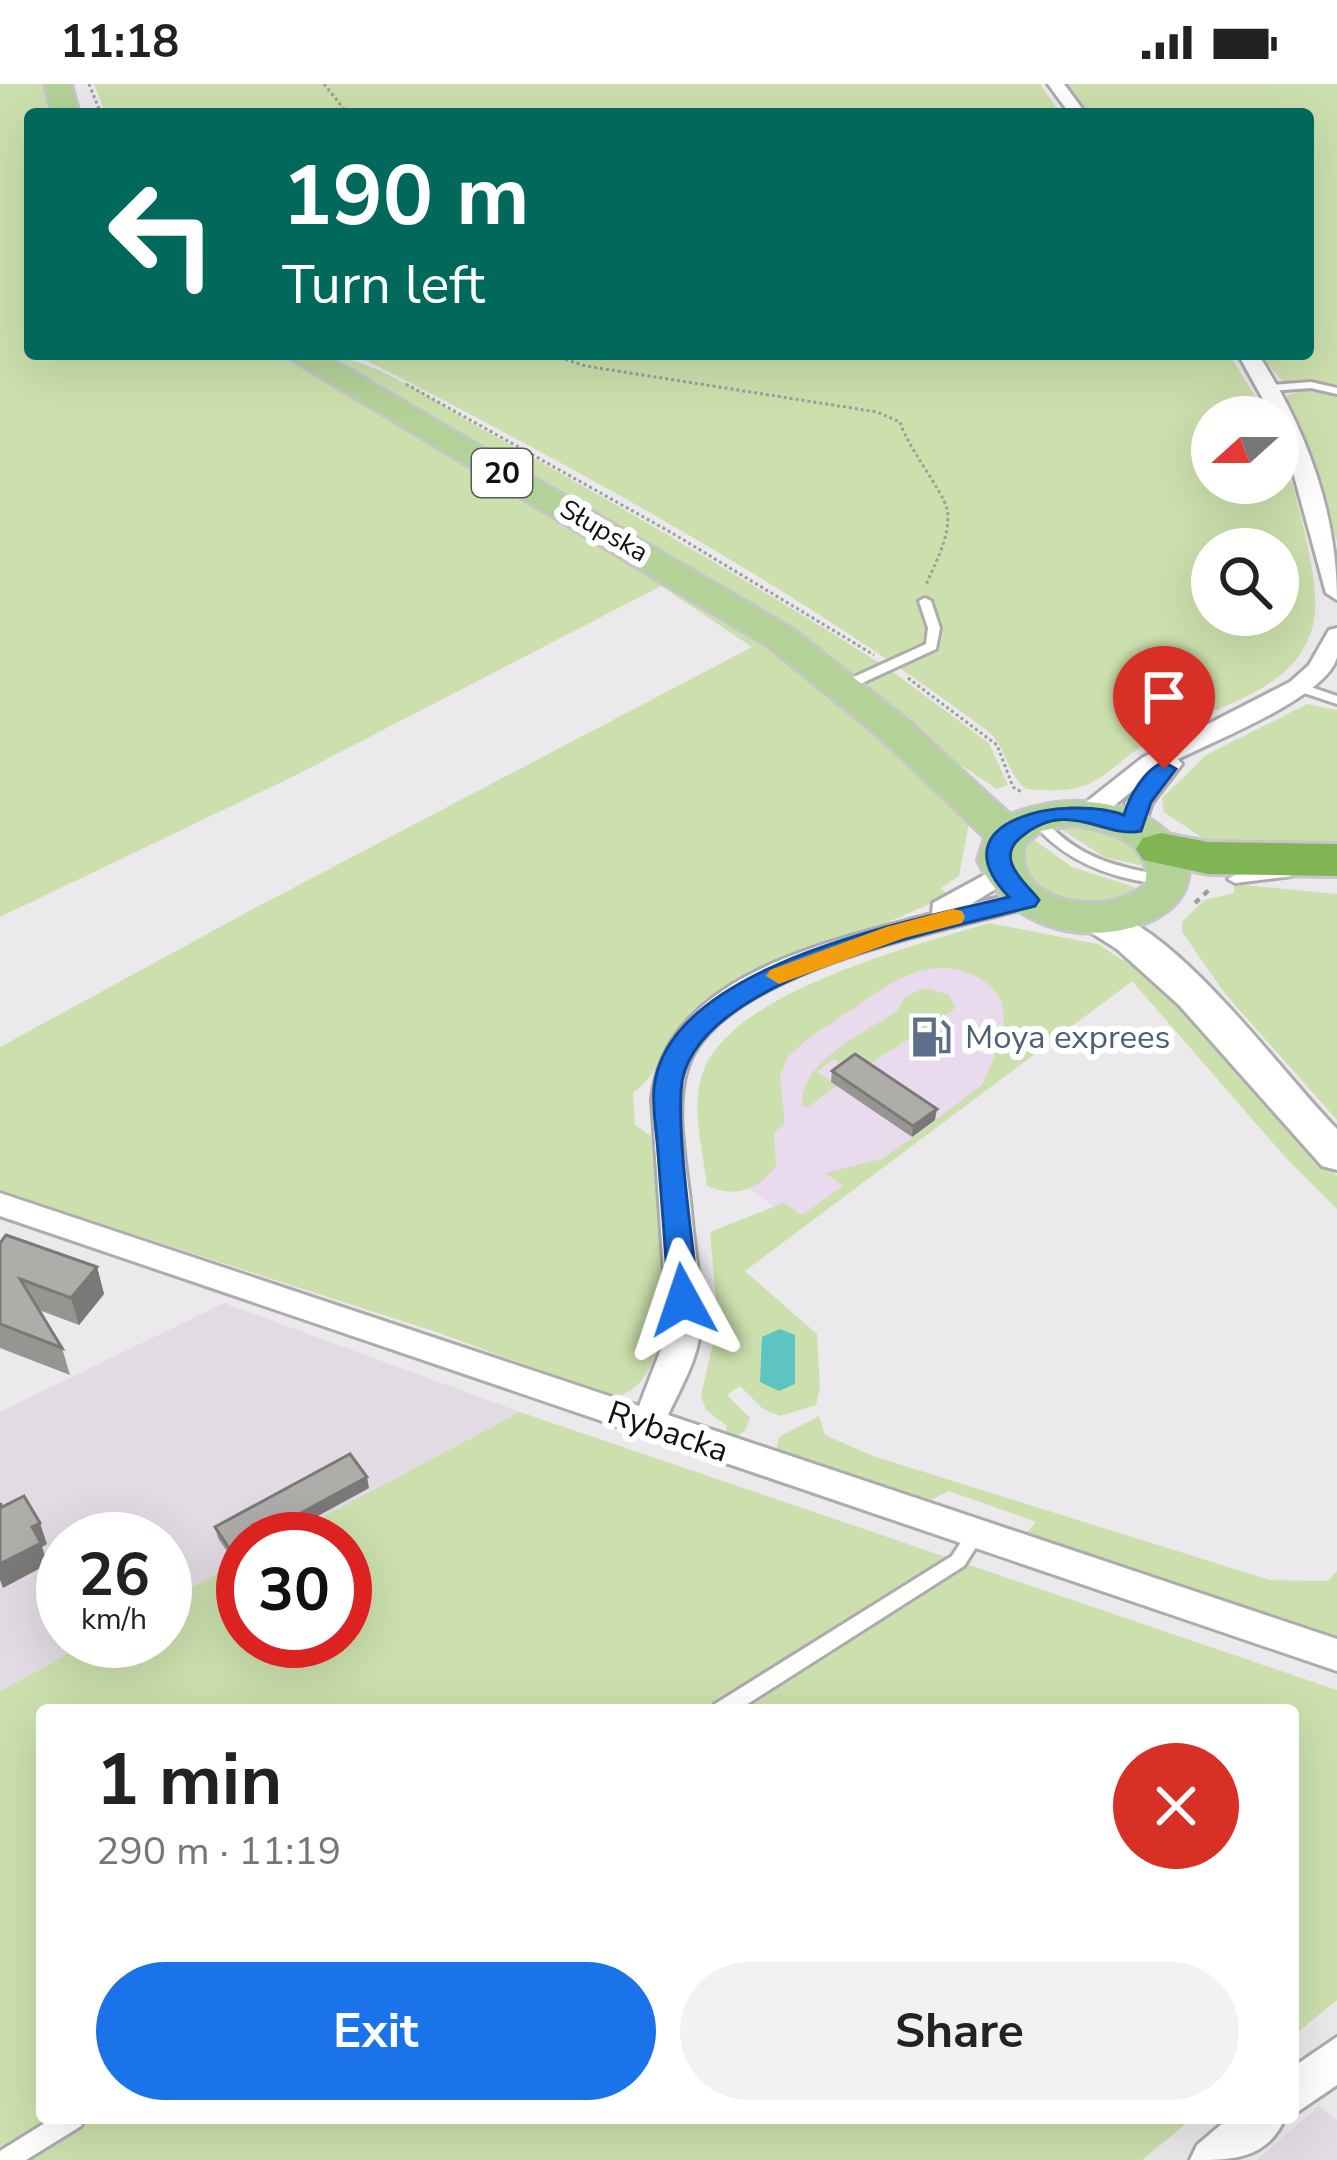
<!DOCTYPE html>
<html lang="en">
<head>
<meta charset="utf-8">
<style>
	body { margin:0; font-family:"Nunito Sans",sans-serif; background:#f2f2f2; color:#222; height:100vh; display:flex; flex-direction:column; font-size:45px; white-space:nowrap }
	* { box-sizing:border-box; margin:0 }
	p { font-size:39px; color:#767676 }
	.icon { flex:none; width:66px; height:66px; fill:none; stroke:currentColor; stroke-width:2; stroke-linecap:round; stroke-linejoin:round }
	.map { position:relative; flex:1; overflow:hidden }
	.details { position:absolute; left:36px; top:1620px; width:1263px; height:420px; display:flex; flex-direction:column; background:#fff; border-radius:12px; box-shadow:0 12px 48px #0002 }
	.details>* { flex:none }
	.guide { position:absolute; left:24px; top:24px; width:1290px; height:252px; border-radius:12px; box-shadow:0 12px 48px #0002; background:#00695c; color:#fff; overflow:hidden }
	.needle { width:78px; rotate:249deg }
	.controls { position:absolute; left:1191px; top:312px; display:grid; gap:24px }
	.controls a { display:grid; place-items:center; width:108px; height:108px; border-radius:50%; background:#fff; box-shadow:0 12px 48px #0002; font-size:60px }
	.speed { position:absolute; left:36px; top:1428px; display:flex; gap:24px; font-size:60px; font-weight:700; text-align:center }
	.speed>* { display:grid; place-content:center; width:156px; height:156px; border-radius:50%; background:#fff; box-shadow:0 12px 48px #0002; line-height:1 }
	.speed small { font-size:30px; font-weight:400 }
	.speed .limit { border:18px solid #d22; background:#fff; color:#111 }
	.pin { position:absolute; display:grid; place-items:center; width:102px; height:102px; color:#fff; margin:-123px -51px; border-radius:50% 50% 50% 0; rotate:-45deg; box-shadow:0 0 12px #0007 }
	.pin .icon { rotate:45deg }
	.me { position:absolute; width:132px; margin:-66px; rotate:355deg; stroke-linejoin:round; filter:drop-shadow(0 0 9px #0008) }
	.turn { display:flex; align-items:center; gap:42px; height:252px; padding:0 60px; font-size:54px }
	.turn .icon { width:156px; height:156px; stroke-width:2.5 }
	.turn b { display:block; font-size:84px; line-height:102px }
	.round { display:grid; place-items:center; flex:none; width:126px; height:126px; border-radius:63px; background:#f2f2f2 }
	.headline { display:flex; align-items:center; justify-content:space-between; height:204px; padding:0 60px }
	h1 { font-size:72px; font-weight:700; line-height:90px }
	.primary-button { display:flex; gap:24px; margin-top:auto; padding:24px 60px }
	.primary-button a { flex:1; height:138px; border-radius:72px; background:#1a73e8; color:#fff; font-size:48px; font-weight:700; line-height:138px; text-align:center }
	.primary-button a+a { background:#f2f2f2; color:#222 }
	.status { display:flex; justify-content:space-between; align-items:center; height:84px; padding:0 60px; background:#fff; direction:ltr }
	.status svg { height:33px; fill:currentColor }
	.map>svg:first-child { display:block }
	.commercial { fill:#eadaed }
	.built { fill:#e3dbe4 }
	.green { fill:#cce0ad; fill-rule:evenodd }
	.water { fill:#5ec3c3 }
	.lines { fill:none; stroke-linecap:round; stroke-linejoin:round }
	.lane-casing { stroke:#adabad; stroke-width:6 }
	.street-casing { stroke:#adabad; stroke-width:6 }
	.secondary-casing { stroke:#adabad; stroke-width:6 }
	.primary-casing { stroke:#c6c6c6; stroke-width:6 }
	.highway-casing { stroke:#c6c6c6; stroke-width:6 }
	.path-far1 { stroke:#9e9d9f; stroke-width:3; stroke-dasharray:3 3; stroke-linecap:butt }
	.path { stroke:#9e9d9f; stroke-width:4.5; stroke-dasharray:6 6; stroke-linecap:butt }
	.lane { fill:#fff; fill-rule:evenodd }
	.street { fill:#fff; fill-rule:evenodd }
	.secondary { fill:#fff; fill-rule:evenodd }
	.primary { fill:#b3d298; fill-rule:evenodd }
	.highway { fill:#81b453; fill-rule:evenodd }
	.wall { fill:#969592 }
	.shaded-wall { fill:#7a7977 }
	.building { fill:#afadaa; stroke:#7a7977; stroke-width:3 }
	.route { fill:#1a73e8; stroke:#114b97; stroke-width:3 }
	.slow { fill:#f59e0b }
	.labels { text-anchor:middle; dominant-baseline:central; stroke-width:12; stroke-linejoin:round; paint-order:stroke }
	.far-street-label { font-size:27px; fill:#121212; stroke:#fff }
	.shield { fill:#fff; stroke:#595959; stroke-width:3 }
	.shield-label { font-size:30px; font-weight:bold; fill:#121212 }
	.service-label { font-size:33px; fill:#4e5e75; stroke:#fff; text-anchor:start }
	.street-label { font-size:33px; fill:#121212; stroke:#fff }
</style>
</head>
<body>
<div class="status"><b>11:18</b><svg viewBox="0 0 49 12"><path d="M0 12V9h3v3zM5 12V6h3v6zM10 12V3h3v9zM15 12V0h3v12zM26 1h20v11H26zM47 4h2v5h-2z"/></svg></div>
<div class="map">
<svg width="1337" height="2076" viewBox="0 0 1337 2076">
	<rect width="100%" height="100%" fill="#ebe9ec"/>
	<path class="commercial" d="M955,871L1133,897L803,1143L734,1094L723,1009L896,889Z"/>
	<path class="built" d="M224,1219L520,1328L282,1455H243V1476L165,1518V1455H63V1557H92L0,1607V1328Z
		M1319,2022L1337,2036V2076H1257Z"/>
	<path class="green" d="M0,0H47L56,30H30V270H277L671,497L820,594L969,738L959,792L941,804L949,812C917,825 886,840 853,852C801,871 743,885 699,921C668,946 663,988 633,1009L635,1041L651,1052C656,1110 694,1302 612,1313L442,1250L0,1107V963L253,825L752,563L661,502L294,692L0,833Z
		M94,0H1040L1061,30H106Z
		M1065,0H1337V302L1283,298L1259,270H1308V30H1087Z
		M311,270C374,270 438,321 493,351C625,425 755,501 883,581L854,591L843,589Z
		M354,270H1229L1268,333H1212V399H1278V355C1292,395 1322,497 1314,536C1310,560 1294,583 1274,596C1239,621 1194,632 1157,653C1099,686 1104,713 1026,705C1007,691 1007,665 989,648C793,501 572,382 354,270ZM1212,465H1278V531H1212Z
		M1305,305L1337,310V458L1317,385L1286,312Z
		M893,588L989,659L1008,701L997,705L933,663L864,605L866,600Z
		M1307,620L1337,626V765L1208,758L1164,728L1162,714L1206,671Z
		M1084,738L1136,760L1149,783L1104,773L1058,743Z
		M1029,752L1072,783L1140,805C1110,833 1067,817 1033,806L1016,763Z
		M1234,800L1337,810V1036L1226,911L1182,848V838L1204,816L1234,809Z
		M989,839L1098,860L1122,876L1134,872L1337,1092V1125L1286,1074L1132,897L745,1187L817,1250L820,1304L816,1321L780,1332L763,1325L740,1302L727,1311L750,1334L745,1347L731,1355L724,1352L727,1342L706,1326L701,1312L718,1237L710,1148L784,1119L802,1131L843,1102L825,1089L882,1075L913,1053L982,1001L997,967L1017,970L1021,952L1002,948C1006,927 1004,911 985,898C935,864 889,899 848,928C827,942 805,955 787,974L780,992L785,1039L774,1049L776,1082C758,1107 735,1114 707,1102C703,1067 691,1025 702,991C727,909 913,862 989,839Z
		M924,904L950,911L955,924C948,932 878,974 861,985L851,986L834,975L817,988L837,1002L808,1023L802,1022C800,976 864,950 898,926L905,913Z
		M520,1328L1337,1606V1916L1293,1952V1626H42V2034H1193L1142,2076H0V1607L92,1557H165V1518L243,1476V1557H345V1455H282Z
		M819,1332L825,1351L873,1372L1270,1496L1328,1497L1337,1487V1552L1025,1450L1036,1438L949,1407L925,1419L776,1367L779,1353Z"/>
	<path class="water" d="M780,1245L795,1251V1300L779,1307L760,1298L762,1253Z"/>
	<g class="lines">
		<g class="lane-casing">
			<path id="lane" d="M1311,298L1337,304V310L1311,304L1271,307L1266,304L1271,301Z
				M925,514L931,517L940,544L936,565L849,605H841V599L926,560L928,544L919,517Z
				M1299,599L1337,612V620L1295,606L1293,603Z
				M1035,730L1040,731C1078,776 1115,782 1170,793L1172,796C1160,802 1148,798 1135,796C1092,787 1056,769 1029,734Z
				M1286,785L1293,789L1291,792L1235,799L1228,795L1235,791Z
				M975,1444L981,1446L984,1451L964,1482L738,1626H713L715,1620L952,1472L969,1446Z
				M53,2034H84L81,2042L26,2076H0V2067Z"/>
		</g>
		<g class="street-casing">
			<path id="street" d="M1048,0H1064L1086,30H1070Z
				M1238,270H1258C1306,345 1337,427 1337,516L1326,509L1278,333H1273Z
				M1337,544C1337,553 1337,564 1337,573C1328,612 1214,657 1178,675L1182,680L1152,719L1142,748L1133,750L1120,742L1126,718L1138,702L1098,735H1080L1076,729L1080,723L1142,674L1290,598L1309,581L1329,546Z
				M1001,782L1010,784L1014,790L1010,796L971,820L1026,807L1036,810L1040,816L1036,822C948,845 721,887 688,982C673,1025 687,1082 691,1127C694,1165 703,1208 700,1246C698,1275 680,1305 668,1331L1337,1555V1587L0,1132V1109L639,1322L668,1247L652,1016C663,890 833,857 932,830L933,819Z
				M1337,1953V2001L1293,2031V1983Z
				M1229,2034H1285C1267,2076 1231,2076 1190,2076L1197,2061Z"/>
		</g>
		<g class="secondary-casing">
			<path id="secondary" d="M1098,823C1180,845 1277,984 1337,1045V1086L1322,1082L1179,921L1117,865L1084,844L1079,835L1084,826Z"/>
		</g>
		<g class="primary-casing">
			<path id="primary" d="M45,0H71L79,30H53Z
				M283,270H322L794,546L908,637L1010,731C1052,714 1094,713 1137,729C1155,736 1168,747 1179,763C1233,842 1033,902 978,776L985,753L880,653L768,562ZM1071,741C1104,744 1158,758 1144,802C1108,834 1011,822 1024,760L1041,747Z"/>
		</g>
		<g class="highway-casing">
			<path id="highway" d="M1161,749L1208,758L1337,760V792L1208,790L1143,776L1136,765L1143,754Z"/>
		</g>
		<path class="path-far1" d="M89,0L101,30
			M324,0L348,30
			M548,270L586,282L877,328L900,338C909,366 943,407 947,425C952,450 935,479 926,501
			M406,300L672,449L874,571
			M908,594L997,661L1013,703L1023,709"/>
		<path class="path" d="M1195,819L1212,803"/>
		<use href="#lane" class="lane"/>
		<use href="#street" class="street"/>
		<use href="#secondary" class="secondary"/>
		<use href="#primary" class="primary"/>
		<use href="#highway" class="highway"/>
	</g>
	<path class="wall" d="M832,987L935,1036L912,1053L831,998Z
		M0,1159L97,1183L104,1210L79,1241L39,1226L62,1264L70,1291L0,1264Z
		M369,1404L234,1478L218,1454L215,1443Z"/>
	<path class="shaded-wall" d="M937,1025L935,1036L912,1053L913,1042Z
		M97,1183L104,1210L79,1241L71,1214Z
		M367,1393L369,1404L275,1455H253Z
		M40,1439L47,1460L42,1463L48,1480L3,1504L0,1496V1480L32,1443Z
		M243,1460V1472L234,1478L231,1467Z"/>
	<path class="building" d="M855,970L937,1025L913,1042L832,987Z
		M6,1151L97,1183L71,1214L20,1195L62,1264L0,1240V1159Z
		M350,1370L367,1393L253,1455H243V1460L231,1467L215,1443Z
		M24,1412L40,1439L32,1443L41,1459L0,1480V1419L2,1423Z"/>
	<path class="route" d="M1164,678L1176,685L1151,718L1141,747C1103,755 1069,713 1021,753C994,775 1025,798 1039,816L1035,822C947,845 686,894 681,1007C678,1068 693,1153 698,1216L694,1224H673L669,1216C665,1167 662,1118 658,1069C657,1049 652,1025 654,1004C667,881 911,837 1009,813C934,735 1067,710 1124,731C1129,712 1146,684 1164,678Z"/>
	<path class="slow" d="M953,825L962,827L965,833L962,839L904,854L779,900L766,892L770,886L886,843Z"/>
	<defs>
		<g id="fuel-bare" transform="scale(3.24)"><path d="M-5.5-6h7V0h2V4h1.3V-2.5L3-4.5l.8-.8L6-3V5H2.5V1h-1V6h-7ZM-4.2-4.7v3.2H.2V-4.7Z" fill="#5c6f8a" stroke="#fff" stroke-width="2.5" paint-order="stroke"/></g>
	</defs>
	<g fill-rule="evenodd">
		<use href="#fuel-bare" x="931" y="953"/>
	</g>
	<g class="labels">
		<g class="far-street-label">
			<text transform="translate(604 447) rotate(30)">Słupska</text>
		</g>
		<rect class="shield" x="472" y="365" width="60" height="48" rx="9"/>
		<g class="shield-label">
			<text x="502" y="389">20</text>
		</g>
		<g class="service-label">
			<text x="965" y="953">Moya exprees</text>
		</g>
		<g class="street-label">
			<text transform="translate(668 1348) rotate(19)">Rybacka</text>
		</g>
	</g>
</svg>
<div class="controls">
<a><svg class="needle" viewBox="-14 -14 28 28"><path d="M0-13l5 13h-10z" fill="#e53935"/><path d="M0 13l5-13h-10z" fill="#767676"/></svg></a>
<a><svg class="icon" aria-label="search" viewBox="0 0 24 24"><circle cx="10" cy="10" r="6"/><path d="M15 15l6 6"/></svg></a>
</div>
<div class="speed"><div>26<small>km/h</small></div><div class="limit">30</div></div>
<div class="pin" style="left:1164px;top:685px;background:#d93025"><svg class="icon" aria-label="arrive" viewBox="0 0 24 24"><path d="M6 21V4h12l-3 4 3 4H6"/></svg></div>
<svg class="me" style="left:683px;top:1216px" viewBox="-20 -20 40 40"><path d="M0-17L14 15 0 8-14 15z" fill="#1a73e8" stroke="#fff" stroke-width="4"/></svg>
<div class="guide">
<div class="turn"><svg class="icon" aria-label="left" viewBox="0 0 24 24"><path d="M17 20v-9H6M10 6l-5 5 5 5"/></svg><div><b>190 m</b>Turn left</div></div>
</div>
<section class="details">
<div class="headline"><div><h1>1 min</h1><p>290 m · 11:19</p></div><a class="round" style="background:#d93025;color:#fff"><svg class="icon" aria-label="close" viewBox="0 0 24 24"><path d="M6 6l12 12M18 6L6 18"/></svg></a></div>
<div class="primary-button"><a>Exit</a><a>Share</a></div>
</section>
</div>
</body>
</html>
